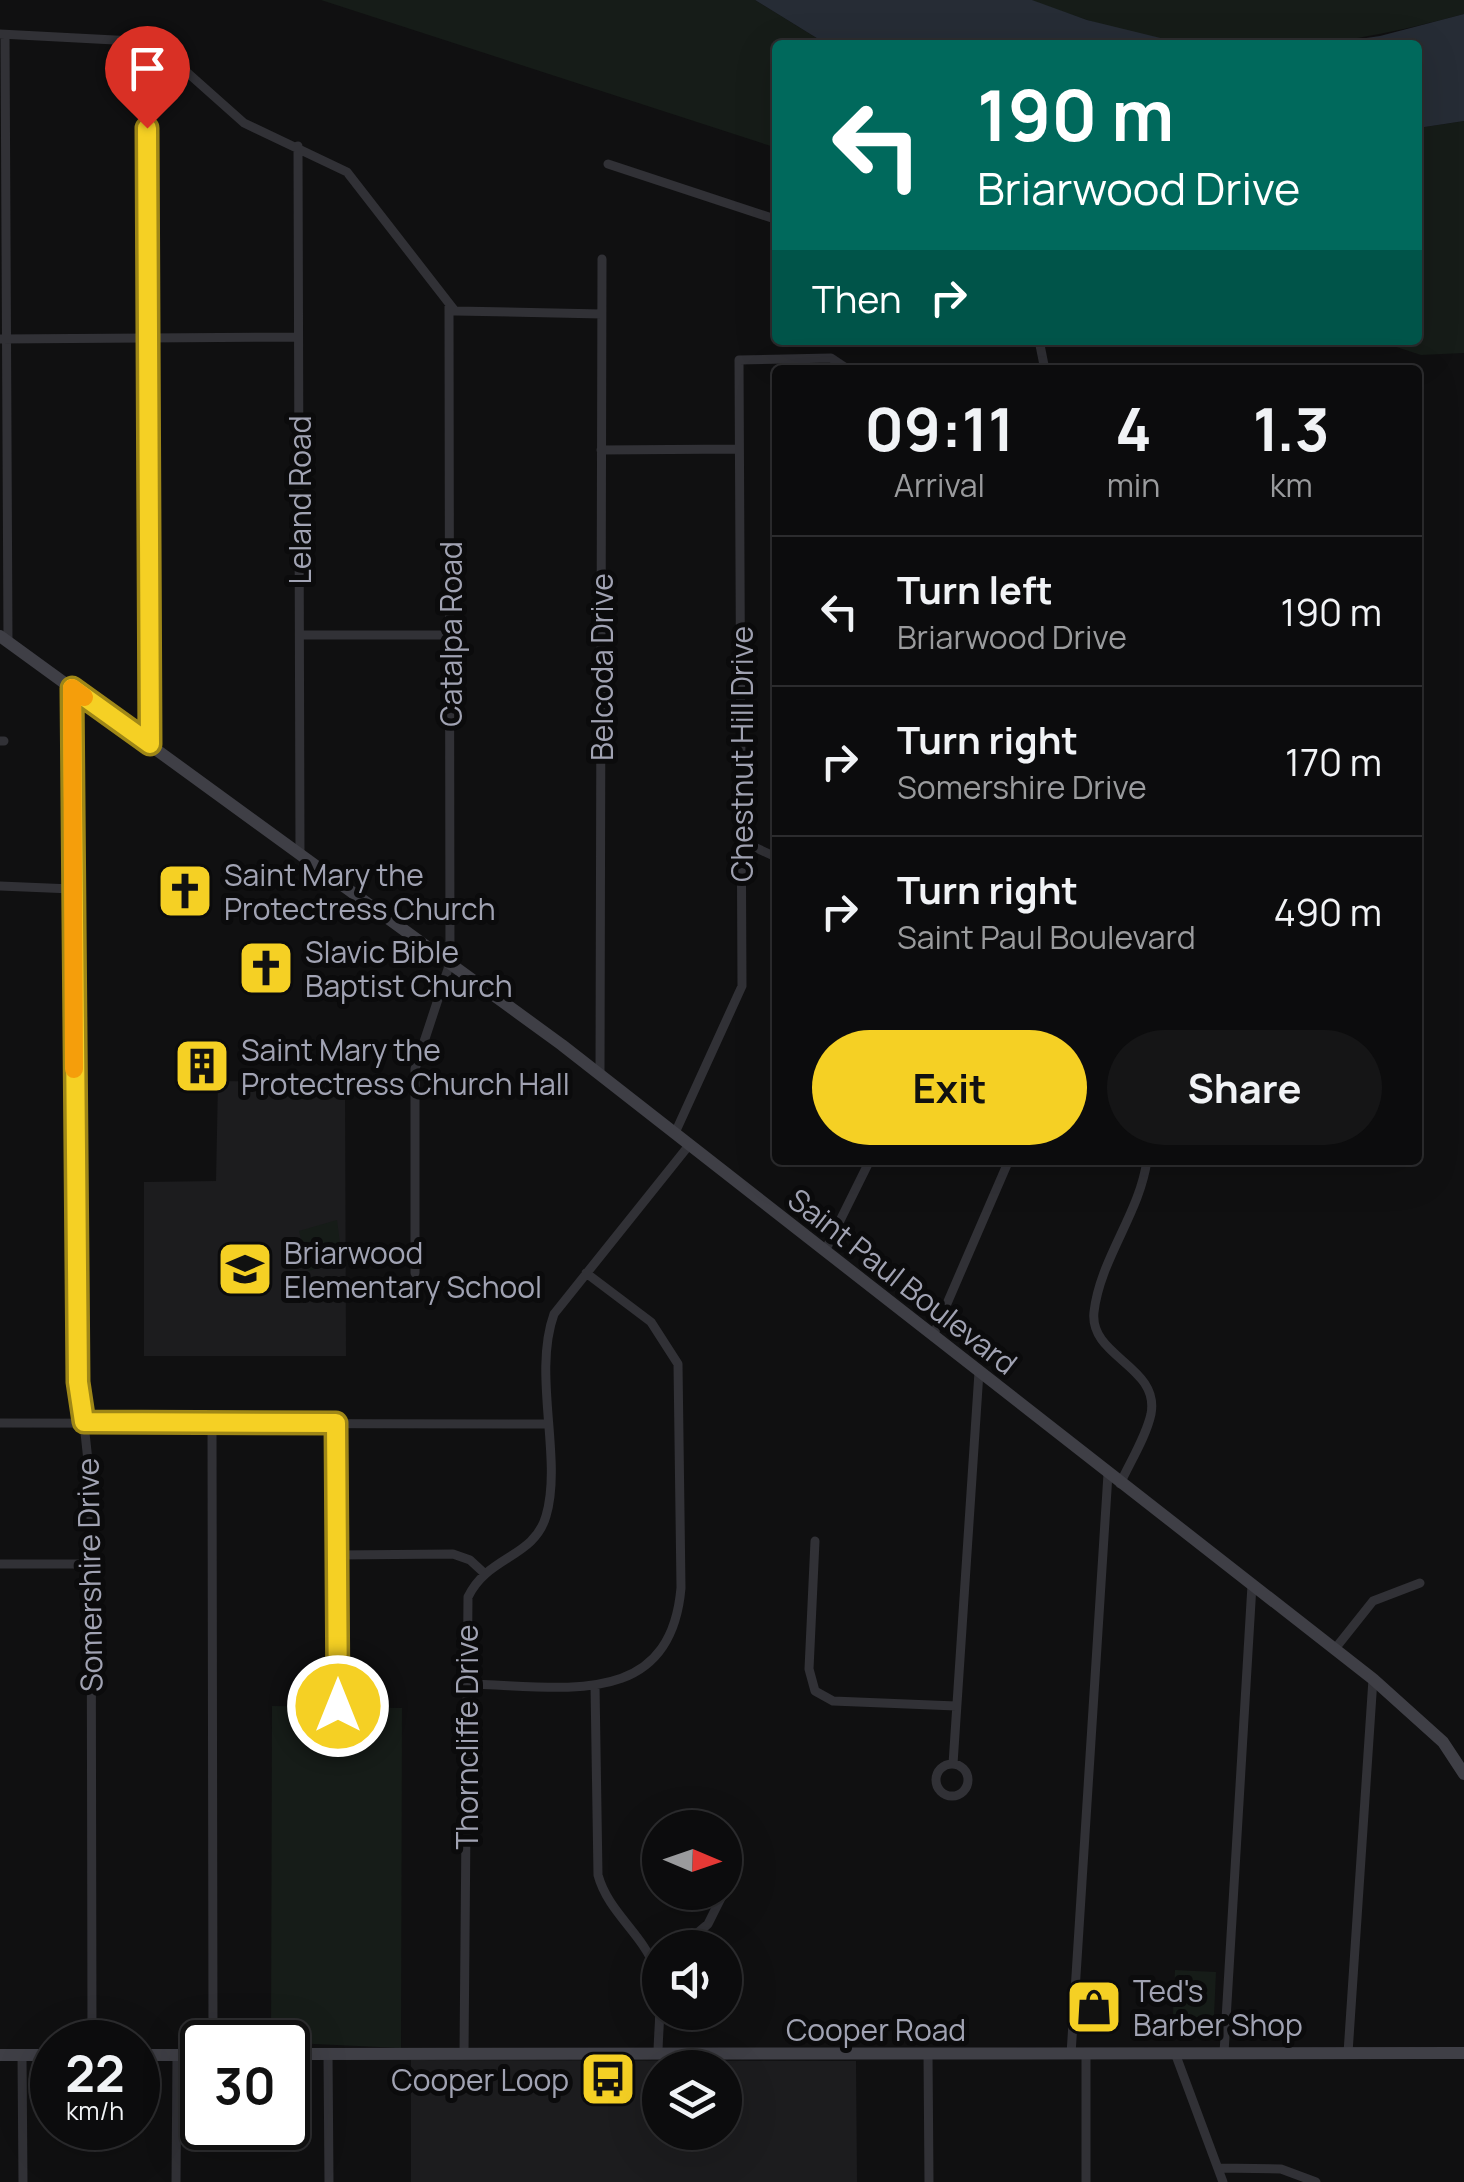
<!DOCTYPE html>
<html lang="en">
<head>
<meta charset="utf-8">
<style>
	body { margin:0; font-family:Manrope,sans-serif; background:#151516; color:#f1f3f6; height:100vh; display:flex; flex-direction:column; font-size:38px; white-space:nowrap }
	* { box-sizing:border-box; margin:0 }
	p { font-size:32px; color:#9a9b9d }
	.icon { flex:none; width:55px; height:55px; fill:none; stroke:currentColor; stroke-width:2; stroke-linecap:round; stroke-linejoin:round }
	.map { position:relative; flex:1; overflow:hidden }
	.drawer { position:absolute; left:772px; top:365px; width:650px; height:800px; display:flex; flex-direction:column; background:#0c0c0d; border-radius:10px; box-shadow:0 10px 40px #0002,0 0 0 2px #2c2c2e }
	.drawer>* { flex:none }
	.top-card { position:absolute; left:772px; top:40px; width:650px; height:305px; border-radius:10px; box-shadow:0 10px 40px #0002,0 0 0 2px #2c2c2e; background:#00695c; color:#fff; overflow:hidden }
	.needle { width:65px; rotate:92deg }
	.buttons { position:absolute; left:642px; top:1810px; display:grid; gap:20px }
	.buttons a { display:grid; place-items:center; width:100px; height:100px; border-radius:50%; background:#0c0c0d; box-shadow:0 10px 40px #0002,0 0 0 2px #2c2c2e; font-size:50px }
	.speed { position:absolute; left:30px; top:2020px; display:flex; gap:20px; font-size:50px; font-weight:700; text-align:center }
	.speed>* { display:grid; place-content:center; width:130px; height:130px; border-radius:50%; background:#0c0c0d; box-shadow:0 10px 40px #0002,0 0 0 2px #2c2c2e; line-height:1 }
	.speed small { font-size:25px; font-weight:400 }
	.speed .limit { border:5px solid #111; border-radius:15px; background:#fff; color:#111 }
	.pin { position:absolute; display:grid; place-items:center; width:85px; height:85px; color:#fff; margin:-102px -42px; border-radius:50% 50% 50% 0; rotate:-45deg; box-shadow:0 0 10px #0007 }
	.pin .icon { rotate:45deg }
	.me { position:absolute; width:110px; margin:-55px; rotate:0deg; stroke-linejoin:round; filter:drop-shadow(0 0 8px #0008) }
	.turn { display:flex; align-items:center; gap:35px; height:210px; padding:0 40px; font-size:45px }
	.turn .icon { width:130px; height:130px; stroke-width:2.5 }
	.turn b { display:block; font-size:70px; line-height:85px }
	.then { display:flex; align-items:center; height:95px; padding:0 40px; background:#0003; gap:20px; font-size:38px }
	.eta { display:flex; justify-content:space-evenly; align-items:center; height:170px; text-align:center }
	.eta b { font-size:60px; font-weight:700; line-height:70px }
	.action { display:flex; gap:20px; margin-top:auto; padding:20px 40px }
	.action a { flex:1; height:115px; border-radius:60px; background:#f5d024; color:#111; font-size:40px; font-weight:700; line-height:115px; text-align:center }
	.action a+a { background:#151516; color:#f1f3f6 }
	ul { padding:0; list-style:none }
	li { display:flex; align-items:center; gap:30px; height:150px; padding:0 40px; border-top:2px solid #2c2c2e }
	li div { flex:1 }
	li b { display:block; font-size:38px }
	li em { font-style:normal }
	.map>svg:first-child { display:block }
	.built { fill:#1c1c1e; fill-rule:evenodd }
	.green { fill:#161c18 }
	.water { fill:#262c35 }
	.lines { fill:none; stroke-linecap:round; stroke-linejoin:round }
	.street { stroke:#313136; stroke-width:9 }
	.secondary { stroke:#3f3f46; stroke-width:12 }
	.route-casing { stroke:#9f8717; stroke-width:25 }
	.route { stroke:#f5d024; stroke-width:18 }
	.slow { stroke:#f59e0b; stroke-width:18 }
	.labels { text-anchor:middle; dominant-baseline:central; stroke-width:10; stroke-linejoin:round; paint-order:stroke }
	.street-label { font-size:30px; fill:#a1a3b3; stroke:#0b0b0c }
	.poi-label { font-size:30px; fill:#a1a3b3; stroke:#0b0b0c; text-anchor:start }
</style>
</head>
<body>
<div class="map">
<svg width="1464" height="2182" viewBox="0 0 1464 2182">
	<rect width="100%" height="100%" fill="#101011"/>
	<path class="built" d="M218,1081L345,1083L346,1356H144V1182L216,1181Z
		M411,2060L856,2061L857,2182H411ZM660,2068H725V2132H660Z"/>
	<path class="green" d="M321,0H755L828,45H778L777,148Z
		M1031,0H1464V14C1375,38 1277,57 1185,44C1132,37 1080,18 1031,0Z
		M1464,121V353L1421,355L1375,340H1418V128Z
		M337,1220L342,1260L309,1271L299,1231Z
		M272,1706L402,1708L401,2048L271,2042Z
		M1175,1970L1216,1972L1213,2038L1172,2037Z"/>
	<path class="water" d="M755,0H1032L1087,20L1189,45H828Z
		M1464,14V121L1418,128V45H1318L1380,36Z"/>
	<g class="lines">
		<path class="street" d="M0,34L153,42L244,123L347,172L455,311L602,314
			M5,35L8,642
			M298,146L300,854
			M608,164L778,220
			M0,339L298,337
			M1039,340L1045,370
			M601,450L739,449
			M300,635H449
			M72,688L77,1358L91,1489L92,2042
			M0,741H4
			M150,744L147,93L151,69L162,49
			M741,841L778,858
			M0,886L72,889
			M600,1075L602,259
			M675,1133L742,986L739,360L831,358L849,370
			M825,1251L870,1160
			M415,1273V1069L450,963L449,306
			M933,1336L1009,1160
			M0,1423L547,1424
			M212,1423L213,2042
			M336,1423L338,1706
			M1120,1484C1130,1462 1146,1437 1151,1414C1160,1366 1089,1357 1094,1312C1100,1259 1140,1213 1147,1160
			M815,1541L809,1669L815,1691L833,1701L956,1706
			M337,1555L453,1554L470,1560L483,1572
			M0,1564H91
			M1334,1650L1373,1601L1420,1583
			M466,1684C558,1685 670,1713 681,1588L678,1364L651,1322L586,1273
			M595,1685L598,1875C608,1912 642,1933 655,1968C664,1993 658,2028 658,2054
			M953,1764L979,1372
			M936 1780a16 16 0 1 1 32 0a16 16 0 1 1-32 0Z
			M725,1862V1886
			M680,1948L708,1924L724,1892
			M1175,2053L1223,2182
			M1224,2053L1252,1585
			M1348,2053L1373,1679
			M328,2054L329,2182
			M464,2054L468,1597C487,1556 534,1558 546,1516C563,1459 532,1375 554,1314L690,1144
			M928,2054L929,2182
			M1071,2054L1108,1474
			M1086,2054V2182
			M22,2055L23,2182
			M1218,2168L1281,2169L1316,2182
			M176,2182L177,2055"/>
		<path class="secondary" d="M0,636L562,1045L1373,1679L1443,1742L1464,1774
			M288,2054L1464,2053
			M0,2055H52
			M138,2055H202"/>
	</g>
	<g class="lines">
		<g class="route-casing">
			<path id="route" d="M147,128L150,744L72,688L78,1382L84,1422L336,1423L338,1706"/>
		</g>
		<use href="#route" class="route"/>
		<path class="slow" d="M74,1069L72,688L84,697"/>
	</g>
	<defs>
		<g id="church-square" transform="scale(2.875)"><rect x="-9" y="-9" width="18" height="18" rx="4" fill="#f5d024" stroke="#0b0b0c"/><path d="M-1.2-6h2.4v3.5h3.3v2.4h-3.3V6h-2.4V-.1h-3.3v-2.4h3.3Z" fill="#111"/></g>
		<g id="building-square" transform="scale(2.875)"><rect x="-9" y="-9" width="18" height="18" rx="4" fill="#f5d024" stroke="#0b0b0c"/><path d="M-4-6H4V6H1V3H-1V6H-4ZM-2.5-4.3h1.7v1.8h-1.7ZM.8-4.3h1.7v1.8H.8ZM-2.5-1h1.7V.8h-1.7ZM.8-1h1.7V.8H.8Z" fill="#111"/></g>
		<g id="school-square" transform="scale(2.875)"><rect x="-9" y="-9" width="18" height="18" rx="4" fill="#f5d024" stroke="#0b0b0c"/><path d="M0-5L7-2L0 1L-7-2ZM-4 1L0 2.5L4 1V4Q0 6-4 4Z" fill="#111"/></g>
		<g id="shop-square" transform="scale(2.875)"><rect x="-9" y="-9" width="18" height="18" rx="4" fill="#f5d024" stroke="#0b0b0c"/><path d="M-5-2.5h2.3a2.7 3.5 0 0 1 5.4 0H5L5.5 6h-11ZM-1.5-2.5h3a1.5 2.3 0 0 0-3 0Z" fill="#111"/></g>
		<g id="bus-square" transform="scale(2.875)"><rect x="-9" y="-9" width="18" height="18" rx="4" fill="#f5d024" stroke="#0b0b0c"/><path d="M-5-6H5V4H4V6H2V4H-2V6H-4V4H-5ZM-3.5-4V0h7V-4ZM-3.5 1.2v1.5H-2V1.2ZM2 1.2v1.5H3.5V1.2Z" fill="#111"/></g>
	</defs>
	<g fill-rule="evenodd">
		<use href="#church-square" x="185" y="891"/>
		<use href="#church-square" x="266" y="968"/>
		<use href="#building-square" x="202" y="1066"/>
		<use href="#school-square" x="245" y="1269"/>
		<use href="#shop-square" x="1094" y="2007"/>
		<use href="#bus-square" x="608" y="2079"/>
	</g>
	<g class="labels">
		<g class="street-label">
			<text transform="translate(299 500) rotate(-90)">Leland Road</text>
			<text transform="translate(450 634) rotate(-90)">Catalpa Road</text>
			<text transform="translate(601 667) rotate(-90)">Belcoda Drive</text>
			<text transform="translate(741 754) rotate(-90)">Chestnut Hill Drive</text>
			<text transform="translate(903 1281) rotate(38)">Saint Paul Boulevard</text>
			<text transform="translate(89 1575) rotate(-91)">Somershire Drive</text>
			<text transform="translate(466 1737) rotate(-90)">Thorncliffe Drive</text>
			<text x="876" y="2029">Cooper Road</text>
		</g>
		<g class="poi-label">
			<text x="224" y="874">Saint Mary the<tspan x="224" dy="34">Protectress Church</tspan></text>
			<text x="305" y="951">Slavic Bible<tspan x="305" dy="34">Baptist Church</tspan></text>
			<text x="241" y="1049">Saint Mary the<tspan x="241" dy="34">Protectress Church Hall</tspan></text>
			<text x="284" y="1252">Briarwood<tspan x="284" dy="34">Elementary School</tspan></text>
			<text x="1133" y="1990">Ted's<tspan x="1133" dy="34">Barber Shop</tspan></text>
			<text x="569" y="2079" text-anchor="end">Cooper Loop</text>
		</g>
	</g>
</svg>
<div class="buttons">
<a><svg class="needle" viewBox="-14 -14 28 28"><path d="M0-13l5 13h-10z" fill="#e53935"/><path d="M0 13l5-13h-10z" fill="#9a9b9d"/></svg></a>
<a><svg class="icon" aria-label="sound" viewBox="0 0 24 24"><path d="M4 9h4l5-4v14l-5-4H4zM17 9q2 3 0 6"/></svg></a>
<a><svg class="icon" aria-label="layers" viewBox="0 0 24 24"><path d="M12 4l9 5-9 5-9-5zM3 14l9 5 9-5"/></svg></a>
</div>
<div class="speed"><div>22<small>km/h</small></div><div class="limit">30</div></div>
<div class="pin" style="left:147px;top:128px;background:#d93025"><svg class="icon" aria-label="arrive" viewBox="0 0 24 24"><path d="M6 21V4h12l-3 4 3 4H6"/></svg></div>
<svg class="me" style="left:338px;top:1706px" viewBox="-20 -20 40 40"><circle r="17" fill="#f5d024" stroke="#fff" stroke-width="3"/><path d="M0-11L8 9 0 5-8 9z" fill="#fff"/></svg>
<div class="top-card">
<div class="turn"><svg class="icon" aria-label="left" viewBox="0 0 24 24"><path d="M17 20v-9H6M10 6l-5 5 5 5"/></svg><div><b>190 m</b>Briarwood Drive</div></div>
<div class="then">Then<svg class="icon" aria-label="right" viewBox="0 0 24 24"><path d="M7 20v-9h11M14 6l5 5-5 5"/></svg></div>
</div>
<section class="drawer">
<div class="eta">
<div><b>09:11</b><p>Arrival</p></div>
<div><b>4</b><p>min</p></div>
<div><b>1.3</b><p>km</p></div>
</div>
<ul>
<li><svg class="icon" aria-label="left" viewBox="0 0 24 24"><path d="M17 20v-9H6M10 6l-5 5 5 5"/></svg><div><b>Turn left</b><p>Briarwood Drive</p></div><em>190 m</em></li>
<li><svg class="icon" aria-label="right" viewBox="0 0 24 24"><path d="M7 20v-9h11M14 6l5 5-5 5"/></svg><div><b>Turn right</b><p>Somershire Drive</p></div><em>170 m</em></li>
<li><svg class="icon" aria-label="right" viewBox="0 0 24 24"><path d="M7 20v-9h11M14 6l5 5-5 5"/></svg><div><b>Turn right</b><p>Saint Paul Boulevard</p></div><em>490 m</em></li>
</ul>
<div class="action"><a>Exit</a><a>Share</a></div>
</section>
</div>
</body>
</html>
